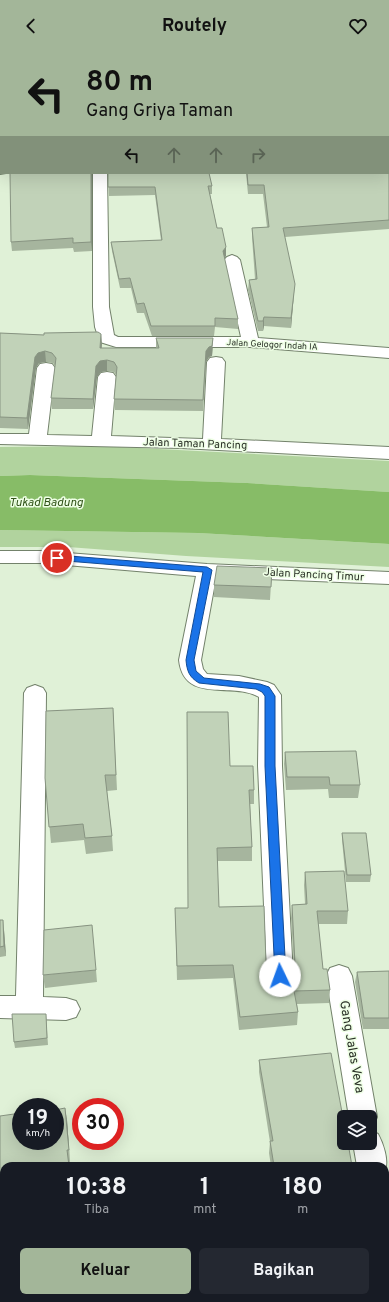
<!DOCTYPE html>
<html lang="id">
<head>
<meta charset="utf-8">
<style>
	body { margin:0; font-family:Overpass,sans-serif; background:#242831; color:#f1f3f6; height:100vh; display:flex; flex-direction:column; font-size:15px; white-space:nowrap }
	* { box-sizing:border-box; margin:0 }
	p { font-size:13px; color:#9ea1a6 }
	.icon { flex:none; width:22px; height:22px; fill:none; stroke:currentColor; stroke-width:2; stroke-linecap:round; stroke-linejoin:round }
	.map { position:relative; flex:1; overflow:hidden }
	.side { position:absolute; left:0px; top:1110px; width:389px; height:140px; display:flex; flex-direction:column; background:#171b24; border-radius:12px 12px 0 0; box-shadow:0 4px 16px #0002 }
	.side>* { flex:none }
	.guide { position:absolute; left:0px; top:0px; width:389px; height:122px; box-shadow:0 4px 16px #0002; background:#a3b699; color:#111; overflow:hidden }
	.buttons { position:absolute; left:337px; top:1058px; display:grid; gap:8px }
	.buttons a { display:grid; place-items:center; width:40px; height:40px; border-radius:6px; background:#171b24; box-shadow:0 4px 16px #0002; font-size:20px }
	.speed { position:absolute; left:12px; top:1046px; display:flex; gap:8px; font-size:20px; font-weight:700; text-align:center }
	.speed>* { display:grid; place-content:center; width:52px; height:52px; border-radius:50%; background:#171b24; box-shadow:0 4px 16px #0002; line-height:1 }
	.speed small { font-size:10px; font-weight:400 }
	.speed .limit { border:6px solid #d22; background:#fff; color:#111 }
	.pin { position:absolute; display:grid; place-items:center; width:34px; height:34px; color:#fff; margin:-17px; border:2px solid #fff; border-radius:50%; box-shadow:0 1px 4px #0007 }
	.me { position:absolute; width:44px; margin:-22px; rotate:357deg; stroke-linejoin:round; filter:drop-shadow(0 0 3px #0008) }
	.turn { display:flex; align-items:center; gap:14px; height:84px; padding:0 20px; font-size:18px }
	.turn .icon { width:52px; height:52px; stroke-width:2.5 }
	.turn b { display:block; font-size:28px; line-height:34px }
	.lanes { display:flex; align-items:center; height:38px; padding:0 20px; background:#0003; justify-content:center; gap:20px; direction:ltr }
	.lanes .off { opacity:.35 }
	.eta { display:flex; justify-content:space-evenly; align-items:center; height:68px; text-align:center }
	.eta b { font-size:24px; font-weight:700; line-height:28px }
	.primary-button { display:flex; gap:8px; margin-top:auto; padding:8px 20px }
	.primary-button a { flex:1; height:46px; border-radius:6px; background:#a3b699; color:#111; font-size:16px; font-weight:700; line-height:46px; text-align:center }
	.primary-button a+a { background:#242831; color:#f1f3f6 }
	header { display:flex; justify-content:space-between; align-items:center; height:52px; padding:0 20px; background:#a3b699; color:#111; font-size:18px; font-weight:700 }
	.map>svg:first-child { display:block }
	.green { fill:#b1d39e }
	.water { fill:#87bc67 }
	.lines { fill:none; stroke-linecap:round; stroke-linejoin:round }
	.minor-casing { stroke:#73826b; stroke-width:2 }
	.minor { fill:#fff; fill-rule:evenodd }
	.wall { fill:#a6b59e }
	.shaded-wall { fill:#879381 }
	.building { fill:#c1d2b8; stroke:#879381 }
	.route { fill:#1a73e8; stroke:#114b97 }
	.labels { text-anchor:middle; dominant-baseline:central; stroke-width:3; stroke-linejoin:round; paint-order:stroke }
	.far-street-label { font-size:9px; fill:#2b3228; stroke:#eeffe5 }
	.street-label { font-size:11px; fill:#2b3228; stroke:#eeffe5 }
	.water-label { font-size:12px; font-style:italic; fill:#315319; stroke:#eeffe5 }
	.near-street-label { font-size:13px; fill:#2b3228; stroke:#eeffe5 }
</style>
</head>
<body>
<header><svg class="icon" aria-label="back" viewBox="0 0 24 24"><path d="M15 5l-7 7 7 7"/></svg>Routely<svg class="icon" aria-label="heart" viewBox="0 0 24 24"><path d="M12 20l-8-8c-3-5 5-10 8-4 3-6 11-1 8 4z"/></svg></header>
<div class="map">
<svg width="389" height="1250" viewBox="0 0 389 1250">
	<rect width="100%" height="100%" fill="#e0f1d7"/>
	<path class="green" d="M100,394L389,409V440L247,431L30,423L0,424V395Z
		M0,478L198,481L389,492V515L186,504L68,495H0Z"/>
	<path class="water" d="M30,423L247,431L389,440V492L198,481L0,478V424Z"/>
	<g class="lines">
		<g class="minor-casing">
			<path id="minor" d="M76,0H88V1H76Z
				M290,0H302V1H290Z
				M0,114L1,121H6L0,122Z
				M93,121H107L109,255L114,283L118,285H241L224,208L227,205L232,203L237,205L240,208L258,286L389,296V306L250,295H116L100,290L95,275L93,255Z
				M216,305L222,306L225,310L221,387L389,395V407L182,396L0,392V382H29L37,316L40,312L46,311L52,312L55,316L47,383L92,384L98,325L101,321L107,320L113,321L116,325L111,384L203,387L207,310L210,306Z
				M0,499H42L207,512L389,520V532L216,525L201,608L203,617L207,622L239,624L267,630L274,633L281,643L282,714L293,924L289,932L280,935L271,932L267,924L258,714L259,645C232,629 184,653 179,608L196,524L42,511H0Z
				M35,633L43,636L46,641L43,945L66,946L76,949L80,957L76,965L66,968L0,966V944H16L24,641L27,636Z
				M339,913L348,916L352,924L377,1065L373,1074L370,1075V1065H349L326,924L330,916Z
				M370,1078L378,1082C383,1091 389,1108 385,1118V1114H357L353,1091H370Z
				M385,1174L389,1176V1227L385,1226Z"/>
		</g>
		<use href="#minor" class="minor"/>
	</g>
	<path class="wall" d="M0,55L1,57V64H0Z
		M389,109V177L285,185L294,241L291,276L264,274L263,279H258L248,238L249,228L255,227L252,185V176L267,175L263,142H248L246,121H388Z
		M92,121V199L74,200L73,196L12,199L11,190Z
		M108,121L212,134V142H210L217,176L226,195V204L224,206L238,267V277L215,275L214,284H152L144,261H137L131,236H120L112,199L111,190L161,188L155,143L109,144Z
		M0,281L44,283L101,282L102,296H156V286L213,296L212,304L209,305L206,310L203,359L115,358L114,347L116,323L114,320L107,319L101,320L97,325L93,357H52L51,346L55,314L53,311L46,310L39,311L36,316L28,377L0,376Z
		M272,516L270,548L214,545V533Z
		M113,656L117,738L107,739L112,784L113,799L86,802L84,788L51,791L45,726Z
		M285,700L360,733L358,746H329L328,737L286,738L284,712Z
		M230,714L254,738V752H250L252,795V809H217L219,855L266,911L271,920L281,923L290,920L294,914L291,866L292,853L305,852L304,833L305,820L348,859L347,872H318L323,917L330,938L329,951L297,952L298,960L297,973L239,978L233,926L177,928L175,856H188Z
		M342,781L371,823L370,830H346L342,788Z
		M0,868L4,878L6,904L0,905Z
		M96,918L97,930L45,936L43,923Z
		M389,919V977H363L355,930L357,920Z
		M46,962L48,993L15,996L14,990Z
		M259,1008L352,1114H271L269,1101L270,1090L259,1020Z
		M0,1064L67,1068L70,1110L4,1114V1202L0,1203Z"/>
	<path class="shaded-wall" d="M387,0H389V6L388,7V1H387Z
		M389,19V27L388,28V20Z
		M388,99H389V107L388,108Z
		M91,121H92V199L91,190Z
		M226,195V204L223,208V199Z
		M295,232L294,241L291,276V266Z
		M264,265V274L263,279V269Z
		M101,282L102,292L100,306V296Z
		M213,286L212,304L209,305L206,310L203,359L206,299Z
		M45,299L46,310L39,311L36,316L28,377L27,366L35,305L38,301Z
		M107,308V319L101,320L97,325L93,357V347L96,314L100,309Z
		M3,868L4,878L6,904L4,894Z
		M65,1056L67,1068L70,1110L69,1098Z"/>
	<path class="building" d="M37,0H73L74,1H37Z
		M121,0H147V1H121Z
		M210,0H263V1H211Z
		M356,0H387V1H357Z
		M388,8H389V19L388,20Z
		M388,28L389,29V99H388Z
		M388,108L389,109V168L283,176L295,232L291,266L264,265L263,269H258L249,228L257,227L252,176L269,175L264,133H248L247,121H388Z
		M10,121H91V190L73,191V186L11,190Z
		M108,121H209L212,134H208L217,176H222L226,195L223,199L238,267L215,266V274H151L144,251L137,252L130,226L119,227L111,190L162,188L155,135H108Z
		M98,280L101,282L100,296H159L156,286H213L212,294L209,295L206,299L203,348L114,347L117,315L114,310L107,308L100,309L96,314L93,347L51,346L56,306L52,301L45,299L38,301L35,305L27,366L0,365V281L44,283V281Z
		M217,514L272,516L271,535L214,533Z
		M113,656L116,723H105L112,784L85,786L83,772L49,775L45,726L46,659Z
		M187,660H228L230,714H253L254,738H249L252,795L217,796L219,855L264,854L266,911L271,920L281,923L290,920L295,912L292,853L307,852L305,820L344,819L348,859H317L323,917H327L330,938L294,939L298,960L240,965L233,913L177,914L175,856H188Z
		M356,699L360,733H330L329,725H287L285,700Z
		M342,781H366L371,823H347Z
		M0,868H3L4,894L0,895Z
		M92,873L96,918L43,923L44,878Z
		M389,919V966H364L357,920Z
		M12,962H46L47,986L14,990Z
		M331,1001L344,1071V1091H348L352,1114H274L270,1089H273L259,1008Z
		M65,1056L69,1098H67L69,1114H4V1190L0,1191V1064L21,1061V1089H55V1058Z
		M4,1244V1246H71V1250H0V1245Z"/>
	<path class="route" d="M57,503L207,515L212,518L194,608L196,619L204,626L260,632L269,635L275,644V714L286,924L284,927L280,929L276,927L275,924L265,714V644L262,640L256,637L199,631C189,625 187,619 186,608L203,520L54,508L53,506L54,504Z"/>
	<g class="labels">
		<g class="far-street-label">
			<text transform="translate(272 293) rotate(3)">Jalan Gelogor Indah IA</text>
		</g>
		<g class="street-label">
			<text transform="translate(195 392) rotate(2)">Jalan Taman Pancing</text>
			<text transform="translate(314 523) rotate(3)">Jalan Pancing Timur</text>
		</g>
		<g class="water-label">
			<text x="46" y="451">Tukad Badung</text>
		</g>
		<g class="near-street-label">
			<text transform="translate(351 995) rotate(80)">Gang Jalas Veva</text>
		</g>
	</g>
</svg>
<div class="buttons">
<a><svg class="icon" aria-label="layers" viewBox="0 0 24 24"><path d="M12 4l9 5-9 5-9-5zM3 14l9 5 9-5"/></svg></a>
</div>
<div class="speed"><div>19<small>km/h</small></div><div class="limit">30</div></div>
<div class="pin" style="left:57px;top:506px;background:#d93025"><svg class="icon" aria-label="arrive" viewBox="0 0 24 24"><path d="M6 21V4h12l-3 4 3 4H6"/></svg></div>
<svg class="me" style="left:280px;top:924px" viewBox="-20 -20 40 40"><circle r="19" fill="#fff"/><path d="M0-13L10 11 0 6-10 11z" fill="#1a73e8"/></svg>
<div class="guide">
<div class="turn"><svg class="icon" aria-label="left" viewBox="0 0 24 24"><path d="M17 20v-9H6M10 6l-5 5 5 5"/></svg><div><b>80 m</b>Gang Griya Taman</div></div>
<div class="lanes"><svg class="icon" aria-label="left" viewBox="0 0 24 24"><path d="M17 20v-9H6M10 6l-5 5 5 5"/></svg><svg class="icon off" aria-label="ahead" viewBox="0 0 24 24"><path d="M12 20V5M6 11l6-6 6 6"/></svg><svg class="icon off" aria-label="ahead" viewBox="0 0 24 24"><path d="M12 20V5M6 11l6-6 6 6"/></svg><svg class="icon off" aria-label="right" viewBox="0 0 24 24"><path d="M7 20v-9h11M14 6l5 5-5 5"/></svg></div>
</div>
<section class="side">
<div class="eta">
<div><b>10:38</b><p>Tiba</p></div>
<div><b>1</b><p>mnt</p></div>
<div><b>180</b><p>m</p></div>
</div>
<div class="primary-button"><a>Keluar</a><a>Bagikan</a></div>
</section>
</div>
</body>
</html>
